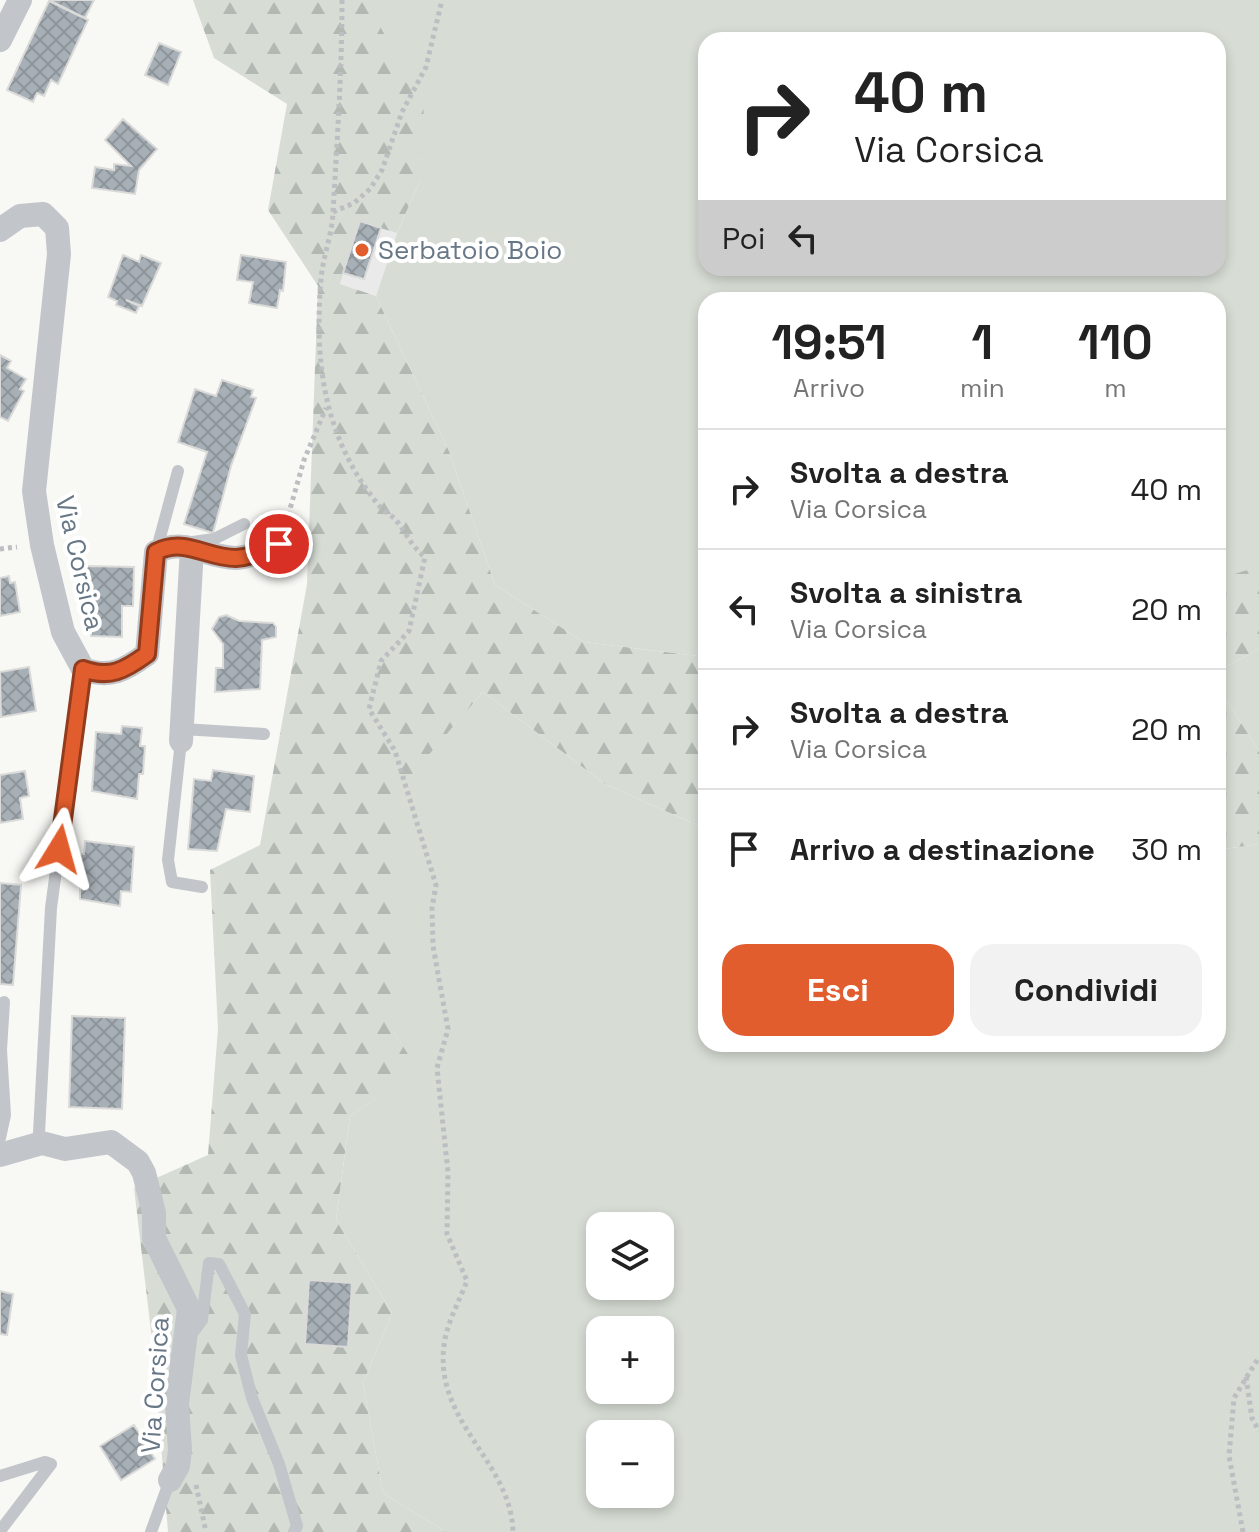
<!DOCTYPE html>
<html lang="it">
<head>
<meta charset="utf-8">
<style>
	body { margin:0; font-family:"Space Grotesk",sans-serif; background:#f2f2f2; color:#222; height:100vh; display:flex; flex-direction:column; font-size:30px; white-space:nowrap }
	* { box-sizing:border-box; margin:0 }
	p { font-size:26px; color:#767676 }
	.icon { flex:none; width:44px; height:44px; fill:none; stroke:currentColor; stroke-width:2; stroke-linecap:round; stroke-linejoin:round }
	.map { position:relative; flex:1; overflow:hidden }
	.panel { position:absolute; left:698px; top:292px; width:528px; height:760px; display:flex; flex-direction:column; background:#fff; border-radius:24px; box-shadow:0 4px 12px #0003 }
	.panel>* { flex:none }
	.hud { position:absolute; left:698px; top:32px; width:528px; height:244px; border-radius:24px; box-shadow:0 4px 12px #0003; background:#fff; color:#222; overflow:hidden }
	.controls { position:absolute; left:586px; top:1212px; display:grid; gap:16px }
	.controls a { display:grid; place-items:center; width:88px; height:88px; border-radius:16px; background:#fff; box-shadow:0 4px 12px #0003; font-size:40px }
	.pin { position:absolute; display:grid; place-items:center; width:68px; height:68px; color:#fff; margin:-34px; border:4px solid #fff; border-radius:50%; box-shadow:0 2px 8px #0007 }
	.me { position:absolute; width:88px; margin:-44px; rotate:8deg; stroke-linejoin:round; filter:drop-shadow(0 0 6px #0008) }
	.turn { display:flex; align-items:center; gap:28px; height:168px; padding:0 24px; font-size:36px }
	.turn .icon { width:104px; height:104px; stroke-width:2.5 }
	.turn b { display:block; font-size:56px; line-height:68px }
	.then { display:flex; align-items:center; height:76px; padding:0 24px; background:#0003; gap:16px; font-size:30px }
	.eta { display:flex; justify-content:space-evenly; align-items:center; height:136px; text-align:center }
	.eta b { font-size:48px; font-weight:700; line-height:56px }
	.cta { display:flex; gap:16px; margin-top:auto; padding:16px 24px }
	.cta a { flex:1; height:92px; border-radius:24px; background:#e15d2d; color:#fff; font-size:32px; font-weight:700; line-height:92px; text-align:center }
	.cta a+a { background:#f2f2f2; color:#222 }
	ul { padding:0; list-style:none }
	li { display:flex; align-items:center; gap:24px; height:120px; padding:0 24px; border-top:2px solid #e0e0e0 }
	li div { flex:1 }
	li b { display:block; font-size:30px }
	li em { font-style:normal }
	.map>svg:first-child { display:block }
	.built { fill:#e9eae9 }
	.green { fill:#d7ddd5; fill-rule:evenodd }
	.forest { fill:url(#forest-firs) }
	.building { fill:url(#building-cross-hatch); stroke:#dadad8; stroke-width:2 }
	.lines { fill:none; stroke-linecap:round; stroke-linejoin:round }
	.path { stroke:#bcbec1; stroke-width:5; stroke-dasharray:4 4; stroke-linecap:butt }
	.lane { stroke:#c2c5c9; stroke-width:12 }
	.street { stroke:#c2c5c9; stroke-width:24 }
	.route-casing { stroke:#923c1d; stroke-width:20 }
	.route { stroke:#e15d2d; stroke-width:14 }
	.poi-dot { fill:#e15d2d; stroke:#fff; stroke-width:3 }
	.labels { text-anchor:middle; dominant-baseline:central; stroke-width:8; stroke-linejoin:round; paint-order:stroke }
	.poi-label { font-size:26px; fill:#687786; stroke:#fff; text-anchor:start }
	.street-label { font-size:26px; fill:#687786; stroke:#fff }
</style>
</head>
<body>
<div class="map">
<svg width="1259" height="1532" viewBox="0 0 1259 1532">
	<defs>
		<pattern id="forest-firs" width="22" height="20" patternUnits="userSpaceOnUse" patternTransform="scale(2)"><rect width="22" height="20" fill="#d7ddd5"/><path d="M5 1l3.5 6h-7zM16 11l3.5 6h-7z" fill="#b2b8b2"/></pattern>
		<pattern id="building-cross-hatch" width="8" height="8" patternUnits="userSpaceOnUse" patternTransform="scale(2)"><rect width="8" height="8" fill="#a8b0b7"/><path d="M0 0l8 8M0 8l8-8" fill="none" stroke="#8d949a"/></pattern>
	</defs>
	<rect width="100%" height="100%" fill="#f8f8f5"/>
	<path class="built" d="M360,221L397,233L376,296L340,284Z"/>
	<path class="green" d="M1259,0V568L1218,579V300H706V657L584,642L495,585L449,451L376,296L397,233L420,181L365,0ZM706,40H1218V268H706Z
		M1259,649V751L1218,687V671Z
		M483,692L605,784L706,829V1044H1218V850L1259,844V1532H446L383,1493L363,1383L392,1313L336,1220L350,1116L417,1070L394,1032L393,795ZM600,1226H660V1286H600ZM600,1330H660V1390H600ZM600,1434H660V1494H600Z"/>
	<path class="forest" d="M193,0H365L424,104L420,181L397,233L360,222L340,284L376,296L449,451L495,585L584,642L706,657V829L605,784L483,692L394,795V1032L418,1070L350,1116L336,1220L392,1313L363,1383L383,1493L446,1532H168L154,1357L134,1188L208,1155L218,1029L210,870L260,845L307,584L318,286L268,210L287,104L214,58Z
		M1254,568H1259V649L1218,671V579Z
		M1218,687L1259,751V844L1218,850Z"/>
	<path class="building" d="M49,0H94L85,18Z
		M49,1L88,20L58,84L51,80L44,96L37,93L33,102L7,90Z
		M159,43L181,52L168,85L145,75Z
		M123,119L157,149L139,170L135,194L92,188L95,167L114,170V164L131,166L105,140Z
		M360,221L381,228L364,279L343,273Z
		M123,255L139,262L141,255L161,263L142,306L126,300L139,306L136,313L116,305L117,301L108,297Z
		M241,255L286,262L283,291L280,290L277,308L249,303L253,282L237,280Z
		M0,355L11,361L7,368L26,379L20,389L24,391L8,421L0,417Z
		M222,380L253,390L251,397L256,398L231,466L213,533L184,524L207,452L178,442L195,389L216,396Z
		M86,566L134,567L133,606H122V637L91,636Z
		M9,576L10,583L15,582L20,612L0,616V578Z
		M226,615L239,621L273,623L276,627V637L262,640L260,689L215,692L216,668H223V644L212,629L219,617Z
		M29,667L36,711L1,717L0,672Z
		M122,726L142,728L140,746H145L143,774H139L137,799L92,791L96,732L121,734Z
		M213,770L254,776L250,812L226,809L217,851L188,849L194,779L211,781Z
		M25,771L29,796L20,798L23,819L0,823V775Z
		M85,841L134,847L131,892L121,891L120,906L80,899V854H84Z
		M0,883L21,885L13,985L0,984Z
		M72,1016L125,1018L122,1109L69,1107Z
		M309,1280L352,1283L348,1347L305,1344Z
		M0,1291L13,1294L7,1335L0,1334Z
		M134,1425L155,1459L121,1480L100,1446Z"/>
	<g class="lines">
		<path class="path" d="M342,0C342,71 337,142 333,213C332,235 323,256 321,279C314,364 324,440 381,508C385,512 391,515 395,519C406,532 411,546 425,557L409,631L381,661L369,709L395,751L436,885L432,908L433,946L448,1029L437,1068L448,1172L447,1234L467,1281C460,1299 449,1319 445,1339C430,1421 511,1459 513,1532
			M333,212L354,203L370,189L382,170L402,112L426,67L442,0
			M286,523L304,460L326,408
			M0,549L17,547
			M1246,1377L1252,1418L1259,1431
			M196,1485L206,1532
			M1243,1532L1229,1456L1234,1398L1259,1357"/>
		<path class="lane" d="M193,542L214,539L244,524
			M156,552L178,471
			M183,729L264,734
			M181,741L168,860L172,882L202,887
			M39,1133L51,908L83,669
			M0,1138L5,1115L1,1050L4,1002
			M191,1335L202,1320L209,1263L219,1264L245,1314L241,1355L252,1398L279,1464L297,1526L294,1532
			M0,1476L45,1462L51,1464L0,1531
			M151,1532L170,1480"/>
		<path class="street" d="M0,40L20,0
			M0,230L20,216L43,214L57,228L59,254L34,491L42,545L63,632L83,669C110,679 125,670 147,654L156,552C185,537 207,558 236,558C252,557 265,550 279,544
			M181,741L192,548
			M0,1155L42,1143L65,1149L111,1142L138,1162L144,1173L154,1213V1238L189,1309L177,1404L180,1450L178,1466L170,1480"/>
	</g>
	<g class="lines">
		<g class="route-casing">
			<path id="route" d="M59,849L83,669C110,679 125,670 147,654L156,552C185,537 206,558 236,558C252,557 265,550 279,544"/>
		</g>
		<use href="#route" class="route"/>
	</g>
	<circle class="poi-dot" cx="362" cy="250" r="8"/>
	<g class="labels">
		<g class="poi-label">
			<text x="378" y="250">Serbatoio Boio</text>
		</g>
		<g class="street-label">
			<text transform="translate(80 563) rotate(77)">Via Corsica</text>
			<text transform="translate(155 1385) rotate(-86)">Via Corsica</text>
		</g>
	</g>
</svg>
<div class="controls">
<a><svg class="icon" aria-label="layers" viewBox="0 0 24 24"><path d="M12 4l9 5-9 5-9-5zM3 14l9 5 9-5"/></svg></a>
<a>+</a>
<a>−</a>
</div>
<div class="pin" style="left:279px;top:544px;background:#d93025"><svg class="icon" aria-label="arrive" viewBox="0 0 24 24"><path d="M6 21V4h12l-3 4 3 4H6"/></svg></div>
<svg class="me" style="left:59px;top:849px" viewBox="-20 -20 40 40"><path d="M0-17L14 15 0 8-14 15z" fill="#e15d2d" stroke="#fff" stroke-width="4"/></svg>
<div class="hud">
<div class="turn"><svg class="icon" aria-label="right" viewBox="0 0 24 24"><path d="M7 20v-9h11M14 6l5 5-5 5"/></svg><div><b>40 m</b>Via Corsica</div></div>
<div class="then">Poi<svg class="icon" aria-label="left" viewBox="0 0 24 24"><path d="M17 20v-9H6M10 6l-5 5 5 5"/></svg></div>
</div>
<section class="panel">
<div class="eta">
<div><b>19:51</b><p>Arrivo</p></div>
<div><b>1</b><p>min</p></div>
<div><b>110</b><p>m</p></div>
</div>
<ul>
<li><svg class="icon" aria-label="right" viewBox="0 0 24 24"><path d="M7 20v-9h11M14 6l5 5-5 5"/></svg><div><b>Svolta a destra</b><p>Via Corsica</p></div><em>40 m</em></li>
<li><svg class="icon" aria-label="left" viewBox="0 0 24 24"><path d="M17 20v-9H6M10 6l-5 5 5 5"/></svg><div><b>Svolta a sinistra</b><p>Via Corsica</p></div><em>20 m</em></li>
<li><svg class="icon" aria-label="right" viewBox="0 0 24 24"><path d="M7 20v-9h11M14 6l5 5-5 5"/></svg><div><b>Svolta a destra</b><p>Via Corsica</p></div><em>20 m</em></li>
<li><svg class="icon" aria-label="arrive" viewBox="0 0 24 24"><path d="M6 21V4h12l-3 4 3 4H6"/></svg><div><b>Arrivo a destinazione</b></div><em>30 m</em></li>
</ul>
<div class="cta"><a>Esci</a><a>Condividi</a></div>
</section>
</div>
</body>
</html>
